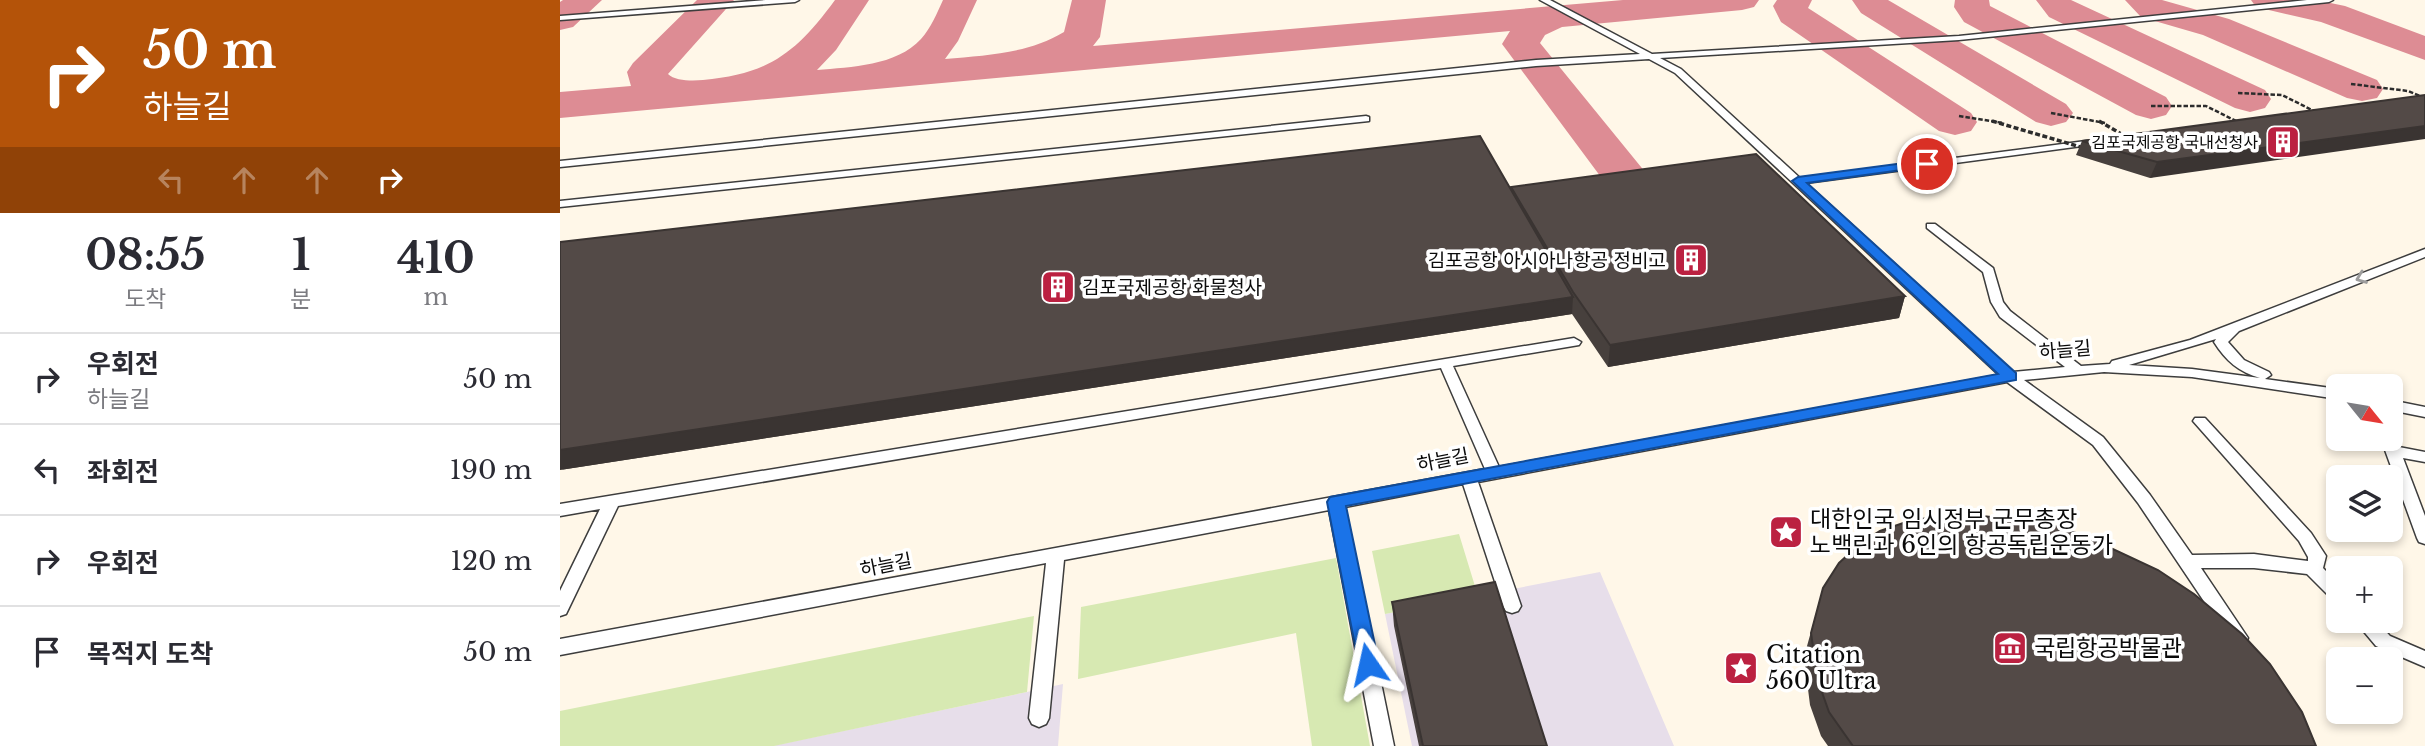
<!DOCTYPE html>
<html lang="ko">
<head>
<meta charset="utf-8">
<style>
	body { margin:0; font-family:"Libre Baskerville","Noto Sans KR",serif; background:#f2f2f3; color:#2b2b33; height:100vh; display:flex; flex-direction:column; font-size:26px; white-space:nowrap }
	* { box-sizing:border-box; margin:0 }
	p { font-size:23px; color:#7c7c81 }
	.icon { flex:none; width:38px; height:38px; fill:none; stroke:currentColor; stroke-width:2; stroke-linecap:round; stroke-linejoin:round }
	.map { position:relative; flex:1; overflow:hidden }
	.details { display:flex; flex-direction:column; background:#fff; width:560px }
	.details>* { flex:none }
	.hud { background:#b45309; color:#fff; overflow:hidden }
	.needle { width:46px; rotate:120deg }
	.controls { position:absolute; left:1766px; top:374px; display:grid; gap:14px }
	.controls a { display:grid; place-items:center; width:77px; height:77px; border-radius:10px; background:#fff; box-shadow:0 4px 10px #0003; font-size:35px }
	.pin { position:absolute; display:grid; place-items:center; width:60px; height:60px; color:#fff; margin:-30px; border:4px solid #fff; border-radius:50%; box-shadow:0 2px 7px #0007 }
	.me { position:absolute; width:77px; margin:-38px; rotate:349deg; stroke-linejoin:round; filter:drop-shadow(0 0 5px #0008) }
	.turn { display:flex; align-items:center; gap:24px; height:147px; padding:0 28px; font-size:32px }
	.turn .icon { width:91px; height:91px; stroke-width:2.5 }
	.turn b { display:block; font-size:49px; line-height:60px }
	.lanes { display:flex; align-items:center; height:66px; padding:0 28px; background:#0003; justify-content:center; gap:35px; direction:ltr }
	.lanes .off { opacity:.35 }
	.eta { display:flex; justify-content:space-evenly; align-items:center; height:119px; text-align:center }
	.eta b { font-size:42px; font-weight:700; line-height:49px }
	ul { padding:0; list-style:none }
	li { display:flex; align-items:center; gap:21px; height:91px; padding:0 28px; border-top:2px solid #e1e1e2 }
	li div { flex:1 }
	li b { display:block; font-size:26px }
	li em { font-style:normal }
	main { display:flex; flex:1; min-height:0 }
	.map>svg:first-child { display:block }
	.industrial { fill:#e7deea }
	.green { fill:#d7e9b2 }
	.lines { fill:none; stroke-linecap:round; stroke-linejoin:round }
	.taxiway { fill:#dd8c94; fill-rule:evenodd }
	.service-casing { stroke:#3d3d3d; stroke-width:3 }
	.service { fill:#fff; fill-rule:evenodd }
	.path-bridge-far1 { stroke:#2c2c2c; stroke-width:2.5; stroke-dasharray:4.5 2; stroke-linecap:butt }
	.path-bridge { stroke:#2c2c2c; stroke-width:3.5; stroke-dasharray:5 2.5; stroke-linecap:butt }
	.wall { fill:#47403d }
	.shaded-wall { fill:#3a3432 }
	.building { fill:#534a47; stroke:#3a3432; stroke-width:2 }
	.oneway { stroke:#9d9d9d }
	.route { fill:#1a73e8; stroke:#114b97; stroke-width:2 }
	.labels { text-anchor:middle; dominant-baseline:central; stroke-width:7; stroke-linejoin:round; paint-order:stroke }
	.far-poi-label { font-size:16px; fill:#0a0a0a; stroke:#fff; text-anchor:end }
	.poi-label { font-size:19px; fill:#0a0a0a; stroke:#fff; text-anchor:end }
	.street-label { font-size:19px; fill:#0a0a0a; stroke:#fff }
	.near-poi-label { font-size:23px; fill:#0a0a0a; stroke:#fff; text-anchor:start }
</style>
</head>
<body>
<main>
<section class="details">
<div class="hud">
<div class="turn"><svg class="icon" aria-label="right" viewBox="0 0 24 24"><path d="M7 20v-9h11M14 6l5 5-5 5"/></svg><div><b>50 m</b>하늘길</div></div>
<div class="lanes"><svg class="icon off" aria-label="left" viewBox="0 0 24 24"><path d="M17 20v-9H6M10 6l-5 5 5 5"/></svg><svg class="icon off" aria-label="ahead" viewBox="0 0 24 24"><path d="M12 20V5M6 11l6-6 6 6"/></svg><svg class="icon off" aria-label="ahead" viewBox="0 0 24 24"><path d="M12 20V5M6 11l6-6 6 6"/></svg><svg class="icon" aria-label="right" viewBox="0 0 24 24"><path d="M7 20v-9h11M14 6l5 5-5 5"/></svg></div>
</div>
<div class="eta">
<div><b>08:55</b><p>도착</p></div>
<div><b>1</b><p>분</p></div>
<div><b>410</b><p>m</p></div>
</div>
<ul>
<li><svg class="icon" aria-label="right" viewBox="0 0 24 24"><path d="M7 20v-9h11M14 6l5 5-5 5"/></svg><div><b>우회전</b><p>하늘길</p></div><em>50 m</em></li>
<li><svg class="icon" aria-label="left" viewBox="0 0 24 24"><path d="M17 20v-9H6M10 6l-5 5 5 5"/></svg><div><b>좌회전</b></div><em>190 m</em></li>
<li><svg class="icon" aria-label="right" viewBox="0 0 24 24"><path d="M7 20v-9h11M14 6l5 5-5 5"/></svg><div><b>우회전</b></div><em>120 m</em></li>
<li><svg class="icon" aria-label="arrive" viewBox="0 0 24 24"><path d="M6 21V4h12l-3 4 3 4H6"/></svg><div><b>목적지 도착</b></div><em>50 m</em></li>
</ul>
</section>
<div class="map">
<svg width="1865" height="746" viewBox="0 0 1865 746">
	<rect width="100%" height="100%" fill="#fff7e8"/>
	<path class="industrial" d="M1040,572L1114,746H852L825,614Z
		M503,684L498,746H212L467,692Z"/>
	<path class="green" d="M899,534L918,596L825,614L812,551Z
		M776,558L810,746H752L736,633L518,679L521,607Z
		M474,616L467,692L214,746H0V711Z"/>
	<g class="lines">
		<path class="taxiway" d="M3,0H42L13,27L0,30V2Z
			M137,0H174L108,74C115,81 132,81 143,80C209,74 236,53 275,0H309L276,50L257,70C291,67 336,66 361,39C371,28 377,13 383,0H417L398,41L385,59C427,55 467,54 504,32L512,0H546L540,37L533,46L1063,0H1199L1194,7L1182,10L1002,27L985,35L980,43L1090,178L1083,188L1066,193L1049,188L948,52L942,44L950,31L0,118V92L71,86L67,72L73,63Z
			M1217,0H1252L1248,8L1411,113L1417,122L1411,131L1395,135L1379,131L1221,22L1213,6Z
			M1292,0H1328L1506,104L1513,113L1506,122L1491,126L1476,122L1301,13Z
			M1395,0H1429L1430,6L1606,97L1612,106L1606,115L1591,119L1576,115L1404,22L1394,7Z
			M1476,0H1511L1705,90L1711,99L1705,108L1690,112L1675,108L1489,17Z
			M1565,0H1602L1669,19L1817,80L1823,89L1817,98L1802,101L1787,98L1643,35L1581,17Z
			M1691,0H1756L1785,6L1865,36V60L1761,22L1696,7Z"/>
		<g class="service-casing">
			<path id="service" d="M206,0H239L235,2L0,20V16Z
				M980,0H990L1092,54L1399,36L1747,0H1773L1769,2L1399,40L1100,58L1121,69L1240,178L1541,139L1542,141L1537,144L1246,183L1453,372L1505,367L1440,317L1431,302L1423,272L1367,228V224H1375L1433,268L1443,302L1450,311L1521,366L1550,364L1552,361L1630,340L1865,249V257L1679,331L1668,342L1684,360L1709,372L1711,375L1705,379L1778,389V399L1632,377L1544,372L1464,380L1543,437L1590,495L1632,555L1694,554L1748,561V557L1739,541L1633,421L1635,418H1645L1751,533L1766,556L1763,568L1778,583V601L1772,599L1747,574L1694,568H1641L1688,638L1686,643L1679,646L1672,643L1578,503L1533,445L1447,382L918,482L961,606L958,611L952,613L946,611L943,606L903,484L785,507L834,746H814L769,510L504,560L489,718L486,724L479,727L472,724L469,718L486,563L0,655V639L925,469L881,368L58,506L6,614L0,616V591L40,509L0,516V504L1014,338L1021,342L1019,345L893,366L939,467L1439,375L1115,73L1089,59L976,66L0,167V161L976,60L1080,54ZM1656,339L1654,342C1666,361 1679,372 1700,378L1632,369L1569,365Z
				M806,116L809,117V121L0,207V201Z
				M1830,400L1865,407V417L1830,410Z
				M1830,435H1833L1839,447L1865,452V462L1843,458L1865,516V544L1859,542L1857,538L1821,439H1830Z
				M1795,621H1816L1830,636L1865,651V667L1816,646Z"/>
		</g>
		<use href="#service" class="service"/>
		<path class="path-bridge-far1" d="M1791,84L1848,91L1865,98
			M1678,93L1722,95L1756,112
			M1591,106H1646L1678,122
			M1491,113L1545,123
			M1399,116L1443,123"/>
		<path class="path-bridge" d="M1432,121L1524,148
			M1539,121L1568,138"/>
	</g>
	<path class="wall" d="M1865,95L1590,178L1516,155L1522,141Z
		M951,187L1345,296L1339,318L1048,367L1012,314L0,470L951,189Z
		M1263,588L1756,746H1268L1261,736L1250,705L1244,657Z
		M832,602L987,746H859L834,626Z"/>
	<path class="shaded-wall" d="M1865,126V139L1590,178L1597,162Z
		M1345,296L1339,318L1048,367L1050,345Z
		M1013,297L1012,314L0,470V450Z"/>
	<path class="building" d="M1865,95V126L1597,162L1522,141Z
		M920,136L1013,297L0,450V242Z
		M1196,154L1345,296L1050,345L1013,292L951,187Z
		M1404,514L1486,523L1525,536L1598,570L1634,594L1682,634L1710,664L1742,712L1756,746H1293L1269,712L1258,681L1251,633L1263,588L1279,563L1302,542L1320,531L1352,520Z
		M935,582L987,746H863L832,602Z"/>
	<defs><path id="oneway-chevron" d="M-2-3.5L2.5 0L-2 3.5" fill="none" stroke-width="1.6" stroke-linecap="round" stroke-linejoin="round" transform="scale(1.75)"/></defs>
	<use class="oneway" href="#oneway-chevron" transform="translate(1801 278) rotate(159)"/>
	<path class="route" d="M1367,160L1373,164L1371,166L1247,183L1456,373V380L786,506L819,664L815,671L808,674L800,671L767,502L770,497L1438,374L1232,181L1238,177Z"/>
	<defs>
		<g id="building-square" transform="scale(1.75)"><rect x="-9" y="-9" width="18" height="18" rx="4" fill="#bb2141" stroke="#fff"/><path d="M-4-6H4V6H1V3H-1V6H-4ZM-2.5-4.3h1.7v1.8h-1.7ZM.8-4.3h1.7v1.8H.8ZM-2.5-1h1.7V.8h-1.7ZM.8-1h1.7V.8H.8Z" fill="#fff"/></g>
		<g id="sight-square" transform="scale(1.75)"><rect x="-9" y="-9" width="18" height="18" rx="4" fill="#bb2141" stroke="#fff"/><path d="M0-6L1.8-2.2L6-1.7L2.9 1.2L3.7 5.4L0 3.3L-3.7 5.4L-2.9 1.2L-6-1.7L-1.8-2.2Z" fill="#fff"/></g>
		<g id="museum-square" transform="scale(1.75)"><rect x="-9" y="-9" width="18" height="18" rx="4" fill="#bb2141" stroke="#fff"/><path d="M0-6L6-3V-2H-6V-3ZM-5-1h2V3h-2ZM-1-1h2V3h-2ZM3-1h2V3H3ZM-6 4H6V6H-6Z" fill="#fff"/></g>
	</defs>
	<g fill-rule="evenodd">
		<use href="#building-square" x="1723" y="142"/>
		<use href="#building-square" x="1131" y="260"/>
		<use href="#building-square" x="498" y="287"/>
		<use href="#sight-square" x="1226" y="532"/>
		<use href="#museum-square" x="1450" y="648"/>
		<use href="#sight-square" x="1181" y="668"/>
	</g>
	<g class="labels">
		<g class="far-poi-label">
			<text x="1698" y="142">김포국제공항 국내선청사</text>
		</g>
		<g class="poi-label">
			<text x="1106" y="260">김포공항 아시아나항공 정비고</text>
			<text x="522" y="287" text-anchor="start">김포국제공항 화물청사</text>
		</g>
		<g class="street-label">
			<text transform="translate(1505 350) rotate(-5)">하늘길</text>
			<text transform="translate(883 460) rotate(-11)">하늘길</text>
			<text transform="translate(326 565) rotate(-11)">하늘길</text>
		</g>
		<g class="near-poi-label">
			<text x="1250" y="519">대한인국 임시정부 군무총장<tspan x="1250" dy="26">노백린과 6인의 항공독립운동가</tspan></text>
			<text x="1474" y="648">국립항공박물관</text>
			<text x="1206" y="655">Citation<tspan x="1206" dy="26">560 Ultra</tspan></text>
		</g>
	</g>
</svg>
<div class="controls">
<a><svg class="needle" viewBox="-14 -14 28 28"><path d="M0-13l5 13h-10z" fill="#e53935"/><path d="M0 13l5-13h-10z" fill="#7c7c81"/></svg></a>
<a><svg class="icon" aria-label="layers" viewBox="0 0 24 24"><path d="M12 4l9 5-9 5-9-5zM3 14l9 5 9-5"/></svg></a>
<a>+</a>
<a>−</a>
</div>
<div class="pin" style="left:1367px;top:164px;background:#d93025"><svg class="icon" aria-label="arrive" viewBox="0 0 24 24"><path d="M6 21V4h12l-3 4 3 4H6"/></svg></div>
<svg class="me" style="left:808px;top:664px" viewBox="-20 -20 40 40"><path d="M0-17L14 15 0 8-14 15z" fill="#1a73e8" stroke="#fff" stroke-width="4"/></svg>
</div>
</main>
</body>
</html>
